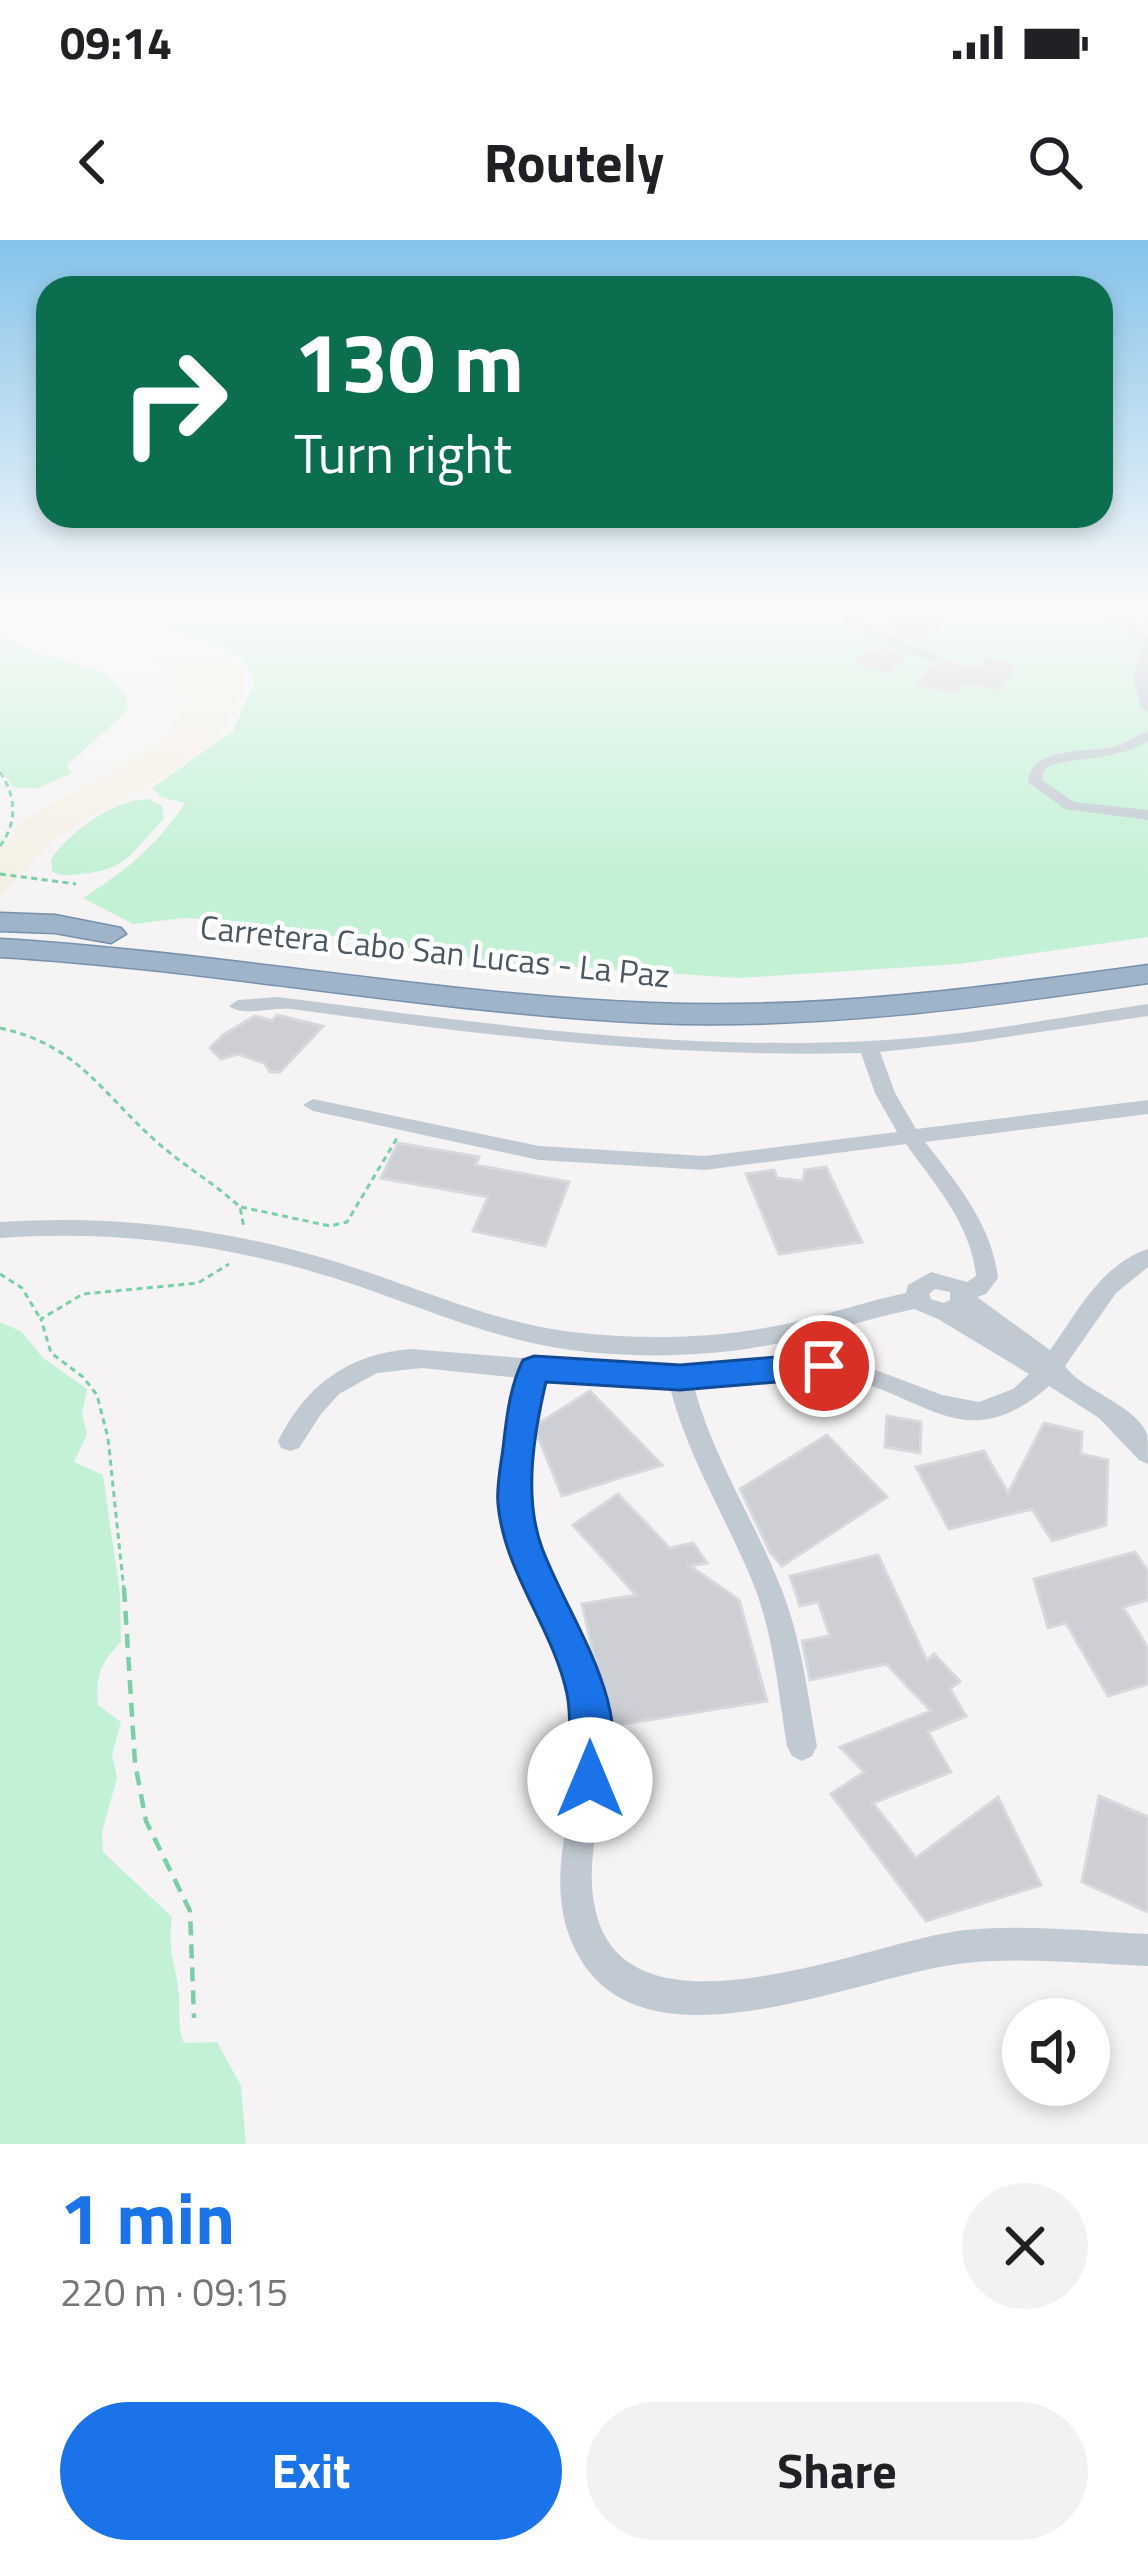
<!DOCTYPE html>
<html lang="en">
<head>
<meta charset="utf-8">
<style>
	body { margin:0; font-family:"Titillium Web",sans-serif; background:#f2f2f2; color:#202124; height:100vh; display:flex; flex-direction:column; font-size:45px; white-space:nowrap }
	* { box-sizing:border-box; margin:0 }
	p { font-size:39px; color:#757577 }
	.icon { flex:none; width:66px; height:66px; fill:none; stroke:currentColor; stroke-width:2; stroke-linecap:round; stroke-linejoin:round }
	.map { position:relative; height:1904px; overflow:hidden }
	.side { display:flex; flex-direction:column; background:#fff; flex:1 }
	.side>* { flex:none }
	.banner { position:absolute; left:36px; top:36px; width:1077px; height:252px; border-radius:36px; box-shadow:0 6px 18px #0003; background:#0b6e4f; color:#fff; overflow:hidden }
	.buttons { position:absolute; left:1002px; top:1758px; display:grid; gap:24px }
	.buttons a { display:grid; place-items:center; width:108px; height:108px; border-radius:50%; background:#fff; box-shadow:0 6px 18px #0003; font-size:60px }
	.pin { position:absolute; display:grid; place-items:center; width:102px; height:102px; color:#fff; margin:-51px; border:6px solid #fff; border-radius:50%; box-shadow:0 3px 12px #0007 }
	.me { position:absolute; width:132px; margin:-66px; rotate:0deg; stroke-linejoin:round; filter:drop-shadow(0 0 9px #0008) }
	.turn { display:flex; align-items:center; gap:42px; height:252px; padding:0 60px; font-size:54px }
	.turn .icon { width:156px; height:156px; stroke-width:2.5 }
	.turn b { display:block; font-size:84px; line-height:102px }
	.round { display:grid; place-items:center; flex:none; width:126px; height:126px; border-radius:63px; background:#f2f2f2 }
	.summary { display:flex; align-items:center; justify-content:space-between; height:204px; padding:0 60px }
	h1 { font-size:72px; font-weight:700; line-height:90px; color:#1a73e8 }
	.button { display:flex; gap:24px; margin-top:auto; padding:24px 60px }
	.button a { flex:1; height:138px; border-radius:72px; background:#1a73e8; color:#fff; font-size:48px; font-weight:700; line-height:138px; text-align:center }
	.button a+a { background:#f2f2f2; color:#202124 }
	.status { display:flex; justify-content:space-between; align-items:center; height:84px; padding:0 60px; background:#fff; direction:ltr }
	.status svg { height:33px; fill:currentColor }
	header { display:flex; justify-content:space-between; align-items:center; height:156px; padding:0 60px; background:#fff; font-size:54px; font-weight:700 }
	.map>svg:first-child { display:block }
	.green { fill:#c3f1d5 }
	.sand { fill:#f5f0e5 }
	.building { fill:#cdcfd5; stroke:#d7d9de; stroke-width:3 }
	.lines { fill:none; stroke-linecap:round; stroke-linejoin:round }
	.trunk-casing { stroke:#7690ad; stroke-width:3 }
	.path-far1 { stroke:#7ad0a6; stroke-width:3; stroke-dasharray:6 4.5; stroke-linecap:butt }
	.path { stroke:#7ad0a6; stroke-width:4.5; stroke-dasharray:14 9; stroke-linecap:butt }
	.minor { fill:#c1cad2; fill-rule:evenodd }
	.trunk { fill:#9fb4c9; fill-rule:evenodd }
	.route { fill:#1a73e8; stroke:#114b97; stroke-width:3 }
	.labels { text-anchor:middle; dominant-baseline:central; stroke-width:9; stroke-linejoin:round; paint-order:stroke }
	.street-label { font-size:33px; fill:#4a5661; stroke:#fff }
</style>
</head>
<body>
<div class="status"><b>09:14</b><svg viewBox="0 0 49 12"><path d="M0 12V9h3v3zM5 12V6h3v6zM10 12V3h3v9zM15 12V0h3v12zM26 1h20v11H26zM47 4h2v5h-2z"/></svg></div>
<header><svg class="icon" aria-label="back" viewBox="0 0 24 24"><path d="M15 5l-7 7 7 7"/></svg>Routely<svg class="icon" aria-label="search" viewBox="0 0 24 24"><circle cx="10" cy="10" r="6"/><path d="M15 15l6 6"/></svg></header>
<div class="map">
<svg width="1148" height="1904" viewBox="0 0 1148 1904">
	<rect width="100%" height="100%" fill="#f5f3f3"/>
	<path class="green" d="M134,367H1148V697L959,724L739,738L500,722L245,682L184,678L133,684L83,658C125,631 157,606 185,563L161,557L152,548L233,491L255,441C241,402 211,407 177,391C162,385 148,376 134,367Z
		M0,388C28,431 123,410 128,470L67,525L72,533L36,549L13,547L0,529Z
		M148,559L162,566L164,579C131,611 129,630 80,634C68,635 63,637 52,631L51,619C70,592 114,559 148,559Z
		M0,1082L22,1092L43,1118L87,1149L82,1174L87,1194L74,1222L103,1235L120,1353L121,1402C101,1422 95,1437 98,1465L121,1482L112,1515L117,1538L102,1592L103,1612L172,1677C167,1713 176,1723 179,1755C180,1773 177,1786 184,1803L217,1802L241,1846L246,1904H0Z"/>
	<path class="sand" d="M2,367H115L178,400L213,409L234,421L245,435C234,528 113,550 52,602C33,618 18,638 0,656V605L10,602L18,584L150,508L170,493L184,461L176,432L138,411L79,406L4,376Z"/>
	<path class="building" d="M919,373L944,381L921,405L890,391L888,380L911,381Z
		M886,407L908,416L887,433L853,422L867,411L878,413Z
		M986,418L1016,424L1001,449L964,444L957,454L915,445L931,425L944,421L977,428Z
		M277,775L323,786L280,832H270L264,823L238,814L221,819L210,808L223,795L255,776L272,781Z
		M398,903L479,917L475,925L569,942L545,1006L473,991L488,957L381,938Z
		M826,927L862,1002L779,1014L746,934L774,930L777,938L803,941L805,930Z
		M590,1151L662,1225L562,1256L537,1194L538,1184Z
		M887,1176L921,1182L920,1213L885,1207Z
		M1044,1183L1082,1192L1081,1214L1108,1220L1106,1285L1052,1301L1032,1269L949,1289L916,1227L984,1211L1008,1253Z
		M827,1195L887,1257L782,1326L770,1312L740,1249Z
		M618,1254L670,1308L693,1303L707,1323L690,1326L739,1360L767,1461L610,1486L582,1364L636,1355L573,1285Z
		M1135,1312L1148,1331V1360L1123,1367L1148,1408V1444L1108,1456L1066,1383L1048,1388L1034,1339Z
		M878,1315L927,1421L934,1414L960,1441L950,1449L966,1476L928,1492L951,1532L873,1563L916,1618L998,1557L1041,1645L926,1681L831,1554L864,1532L840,1507L931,1471L886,1424L810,1440L802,1401L830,1396L818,1362L800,1366L790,1336Z
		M1099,1556L1148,1577V1672L1082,1642Z"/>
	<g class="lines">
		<g class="trunk-casing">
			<path id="trunk" d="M0,673L55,675L121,688L126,694L111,703L55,693L0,691Z
				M0,699C218,712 433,754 651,763C817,770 983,748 1148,725V743C983,767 817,790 651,783C433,773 218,730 0,717Z"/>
		</g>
		<path class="path-far1" d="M0,532C16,556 18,582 0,606
			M0,634L76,644
			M0,788C79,805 102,854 158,903C184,926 214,943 240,967L244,988
			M241,967L330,986L347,982L397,898
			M0,1034L22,1048L40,1078
			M124,1351L108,1198L97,1155L83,1137L51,1113L41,1079L83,1054L198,1043L229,1024"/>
		<path class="path" d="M124,1348L135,1523L146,1581L190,1671L194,1778"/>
		<path class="minor" d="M608,367H620L623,371L617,375Z
			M822,367L849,371L856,381L941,418L931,421L848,387L841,377Z
			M1045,367C1082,367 1120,368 1148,396V472L1141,468L1133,439L1141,403C1113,373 1078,380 1045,367Z
			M1148,491V501C1118,520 1082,516 1049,526L1043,532L1042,540L1074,562L1148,570V580L1065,569L1028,542C1031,506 1085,513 1112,507C1125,504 1136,496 1148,491Z
			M278,757C473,782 670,811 868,801C962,797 1055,778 1148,764V776L973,802L880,812L895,853L916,889L1148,860V874L925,902C957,943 992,985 998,1038L986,1054L977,1057L1050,1110C1078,1072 1100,1025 1148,1009V1027L1116,1053L1065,1126C1082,1151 1135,1164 1147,1194C1148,1201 1148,1216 1148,1224L1139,1220L1099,1178L1049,1146C962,1223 921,1148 834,1137C787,1131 740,1143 694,1147C713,1217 752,1276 779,1343C801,1395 807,1451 817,1506L812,1516L802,1521L792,1516L787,1506C778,1452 774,1395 753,1343C726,1277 688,1218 670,1148L543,1141C529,1196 522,1251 537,1307C563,1371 606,1433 607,1504C608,1559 583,1613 595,1668C625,1813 872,1700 965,1690C1026,1684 1087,1691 1148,1694V1726C1088,1724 1026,1717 966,1723C856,1734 625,1850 569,1695C543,1623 584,1551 576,1478C571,1436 550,1397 532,1359C495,1277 497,1224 520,1138L422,1128L377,1133L339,1154L321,1174L299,1208L290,1211L281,1208L278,1201C306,1145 348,1114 411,1109L656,1129L820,1117L857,1123L942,1155L979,1162L1013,1149L1029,1134L938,1079L914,1069C869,1078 825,1094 780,1103C712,1117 640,1119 571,1110C488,1099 413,1063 334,1038C225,1004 114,990 0,998V982C118,974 231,989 343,1024C419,1048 492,1082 572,1092C641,1100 713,1099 781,1085C823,1076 864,1062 906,1053L908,1045L931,1032L967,1042L976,1036C971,984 935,945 906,904L705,930L539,920L313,871L303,865L313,859L539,906L705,916L897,892L875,853L861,813C669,818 481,795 291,769C272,767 244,777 229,766L238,760ZM935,1049L950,1052V1060L944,1063L931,1059L929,1054Z"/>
		<use href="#trunk" class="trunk"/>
	</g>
	<linearGradient id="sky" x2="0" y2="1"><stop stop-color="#85c3ea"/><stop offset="0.58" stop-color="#fafafa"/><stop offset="1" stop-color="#fafafa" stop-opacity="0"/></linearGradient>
	<rect width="1148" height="634" fill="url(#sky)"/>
	<path class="route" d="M824,1113L835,1117L840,1126L835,1134L824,1138L680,1150L546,1142C534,1193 523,1257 542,1308C570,1383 639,1469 604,1554L590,1560L577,1554C564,1524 574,1487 567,1454C553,1388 504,1332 498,1264C496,1244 502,1221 504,1200C507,1173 511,1144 523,1120L534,1116L680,1125Z"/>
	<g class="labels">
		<g class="street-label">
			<text transform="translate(435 711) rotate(6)">Carretera Cabo San Lucas - La Paz</text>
		</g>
	</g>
</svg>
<div class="buttons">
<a><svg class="icon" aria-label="sound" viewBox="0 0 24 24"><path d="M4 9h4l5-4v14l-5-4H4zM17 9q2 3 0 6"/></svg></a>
</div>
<div class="pin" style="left:824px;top:1126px;background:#d93025"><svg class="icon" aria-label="arrive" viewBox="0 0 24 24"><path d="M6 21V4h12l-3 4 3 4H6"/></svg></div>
<svg class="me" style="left:590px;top:1540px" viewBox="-20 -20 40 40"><circle r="19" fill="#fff"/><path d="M0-13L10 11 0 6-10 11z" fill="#1a73e8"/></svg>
<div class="banner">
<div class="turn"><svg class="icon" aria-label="right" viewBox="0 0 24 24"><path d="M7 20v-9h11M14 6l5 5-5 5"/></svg><div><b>130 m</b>Turn right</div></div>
</div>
</div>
<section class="side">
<div class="summary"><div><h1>1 min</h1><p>220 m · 09:15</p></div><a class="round"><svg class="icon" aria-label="close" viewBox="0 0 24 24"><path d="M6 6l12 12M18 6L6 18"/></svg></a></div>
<div class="button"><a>Exit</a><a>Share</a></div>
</section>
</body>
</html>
